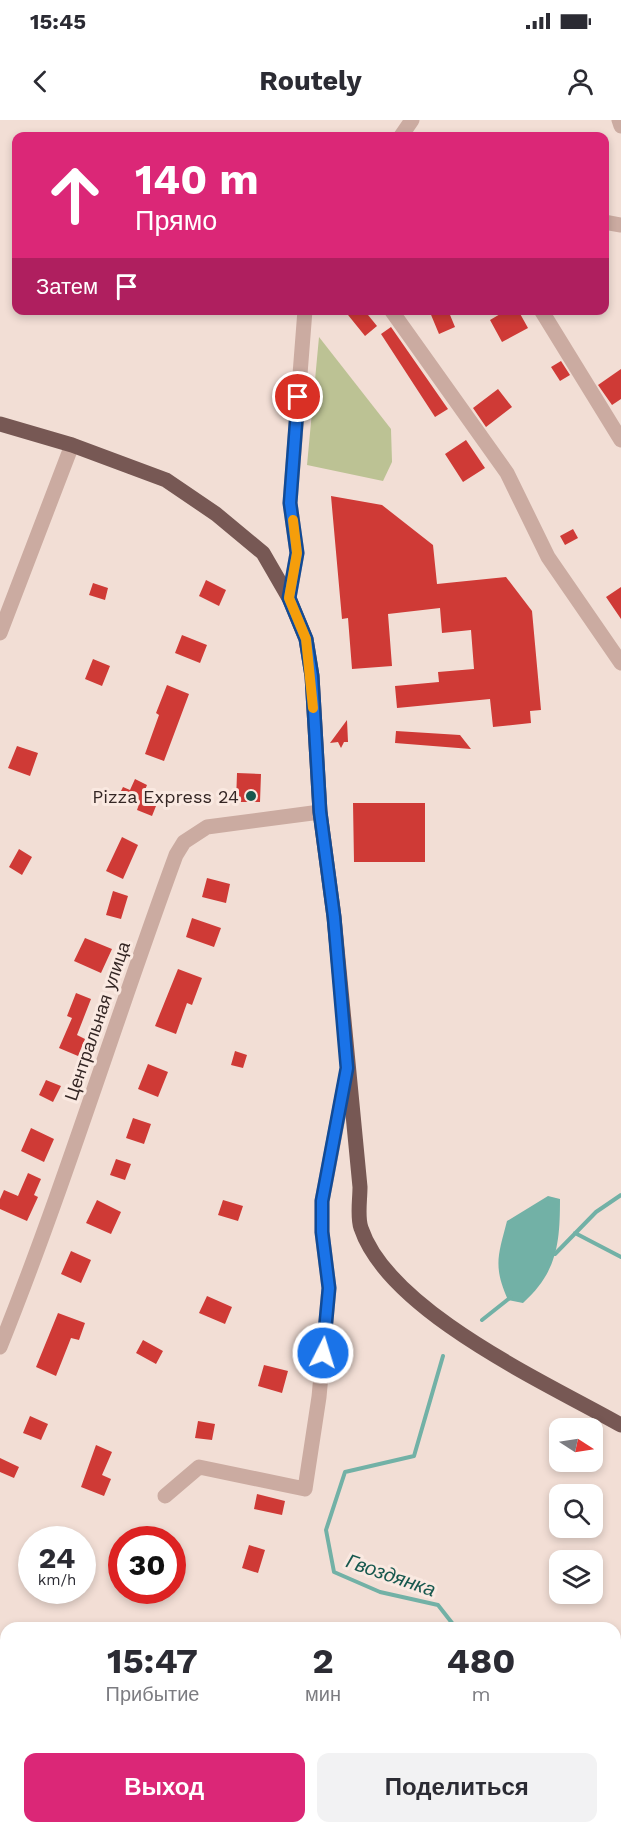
<!DOCTYPE html>
<html lang="ru">
<head>
<meta charset="utf-8">
<style>
	body { margin:0; font-family:"Work Sans",sans-serif; background:#f2f2f3; color:#2b2b33; height:100vh; display:flex; flex-direction:column; font-size:22px; white-space:nowrap }
	* { box-sizing:border-box; margin:0 }
	p { font-size:20px; color:#7c7c81 }
	.icon { flex:none; width:33px; height:33px; fill:none; stroke:currentColor; stroke-width:2; stroke-linecap:round; stroke-linejoin:round }
	.map { position:relative; flex:1; overflow:hidden }
	.panel { position:absolute; left:0px; top:1502px; width:621px; height:212px; display:flex; flex-direction:column; background:#fff; border-radius:18px 18px 0 0; box-shadow:0 3px 9px #0003 }
	.panel>* { flex:none }
	.guide { position:absolute; left:12px; top:12px; width:597px; height:183px; border-radius:12px; box-shadow:0 3px 9px #0003; background:#db2777; color:#fff; overflow:hidden }
	.needle { width:39px; rotate:102deg }
	.controls { position:absolute; left:549px; top:1298px; display:grid; gap:12px }
	.controls a { display:grid; place-items:center; width:54px; height:54px; border-radius:12px; background:#fff; box-shadow:0 3px 9px #0003; font-size:30px }
	.speed { position:absolute; left:18px; top:1406px; display:flex; gap:12px; font-size:30px; font-weight:700; text-align:center }
	.speed>* { display:grid; place-content:center; width:78px; height:78px; border-radius:50%; background:#fff; box-shadow:0 3px 9px #0003; line-height:1 }
	.speed small { font-size:15px; font-weight:400 }
	.speed .limit { border:9px solid #d22; background:#fff; color:#111 }
	.pin { position:absolute; display:grid; place-items:center; width:51px; height:51px; color:#fff; margin:-26px; border:3px solid #fff; border-radius:50%; box-shadow:0 2px 6px #0007 }
	.me { position:absolute; width:66px; margin:-33px; rotate:5deg; stroke-linejoin:round; filter:drop-shadow(0 0 4px #0008) }
	.turn { display:flex; align-items:center; gap:21px; height:126px; padding:0 24px; font-size:27px }
	.turn .icon { width:78px; height:78px; stroke-width:2.5 }
	.turn b { display:block; font-size:42px; line-height:51px }
	.then { display:flex; align-items:center; height:57px; padding:0 24px; background:#0003; gap:12px; font-size:22px }
	.eta { display:flex; justify-content:space-evenly; align-items:center; height:102px; text-align:center }
	.eta b { font-size:36px; font-weight:700; line-height:42px }
	.cta { display:flex; gap:12px; margin-top:auto; padding:12px 24px }
	.cta a { flex:1; height:69px; border-radius:12px; background:#db2777; color:#fff; font-size:24px; font-weight:700; line-height:69px; text-align:center }
	.cta a+a { background:#f2f2f3; color:#2b2b33 }
	.status { display:flex; justify-content:space-between; align-items:center; height:42px; padding:0 30px; background:#fff; direction:ltr }
	.status svg { height:16px; fill:currentColor }
	header { display:flex; justify-content:space-between; align-items:center; height:78px; padding:0 24px; background:#fff; font-size:27px; font-weight:700 }
	.map>svg:first-child { display:block }
	.green { fill:#bcc294 }
	.water { fill:#72b1a6 }
	.lines { fill:none; stroke-linecap:round; stroke-linejoin:round }
	.stream { stroke:#72b1a6; stroke-width:4 }
	.building { fill:#cf3a36 }
	.minor { stroke:#cbaba1; stroke-width:15 }
	.major { stroke:#775854; stroke-width:15 }
	.route-casing { stroke:#114b97; stroke-width:15 }
	.route { stroke:#1a73e8; stroke-width:10 }
	.slow { stroke:#f59e0b; stroke-width:10 }
	.poi-dot { fill:#17584e; stroke:#fae9e1; stroke-width:2 }
	.labels { text-anchor:middle; dominant-baseline:central; stroke-width:6; stroke-linejoin:round; paint-order:stroke }
	.poi-label { font-size:18px; fill:#342624; stroke:#fae9e1; text-anchor:end }
	.street-label { font-size:18px; fill:#342624; stroke:#fae9e1 }
	.water-label { font-size:20px; font-style:italic; fill:#17584e; stroke:#fae9e1 }
</style>
</head>
<body>
<div class="status"><b>15:45</b><svg viewBox="0 0 49 12"><path d="M0 12V9h3v3zM5 12V6h3v6zM10 12V3h3v9zM15 12V0h3v12zM26 1h20v11H26zM47 4h2v5h-2z"/></svg></div>
<header><svg class="icon" aria-label="back" viewBox="0 0 24 24"><path d="M15 5l-7 7 7 7"/></svg>Routely<svg class="icon" aria-label="person" viewBox="0 0 24 24"><circle cx="12" cy="8" r="4"/><path d="M4 21q1-7 8-7t8 7"/></svg></header>
<div class="map">
<svg width="621" height="1712" viewBox="0 0 621 1712">
	<rect width="100%" height="100%" fill="#f2ded5"/>
	<path class="green" d="M319,217L391,309L392,342L383,361L307,345Z"/>
	<path class="water" d="M548,1076L560,1079C560,1124 557,1152 523,1183L508,1180C493,1146 498,1136 507,1101Z"/>
	<g class="lines">
		<path class="stream" d="M575,1113L621,1137
			M555,1134L596,1092L621,1075
			M482,1200L511,1177
			M443,1236L414,1336L345,1352L326,1410L334,1452L380,1472L438,1485L456,1508
			M183,1712L187,1707"/>
	</g>
	<path class="building" d="M344,190H364L377,206L365,216Z
		M429,190H448L455,207L439,214Z
		M507,190H518L528,208L502,222L490,200Z
		M391,207L448,289L435,297L381,214Z
		M561,241L570,255L560,261L551,247Z
		M621,249V279L612,285L598,265Z
		M498,269L512,287L486,307L473,288Z
		M466,320L485,348L463,362L445,334Z
		M331,376L382,385L433,425L437,464L506,457L532,491L541,590L530,591L531,603L493,607L490,579L397,588L395,566L439,562L438,552L474,549L471,510L442,513L440,488L388,494L392,546L352,549L348,498L342,499Z
		M573,409L578,418L565,425L560,416Z
		M206,460L226,470L219,486L199,476Z
		M93,463L108,468L105,480L89,475Z
		M621,467V499L606,477Z
		M182,515L207,525L200,543L175,533Z
		M93,539L110,546L102,566L85,559Z
		M167,565L189,574L164,641L145,634L159,595L156,593Z
		M347,600L348,622H344L341,628L338,622L330,623Z
		M396,611L460,615L471,629L395,623Z
		M17,626L38,633L30,656L8,648Z
		M237,653L261,654L260,682H236Z
		M135,659L147,665L143,675L158,681L152,696L137,690L139,684L119,675L123,667L130,670Z
		M353,683H425V742H354Z
		M122,717L138,725L123,759L106,751Z
		M19,729L32,737L22,755L9,747Z
		M207,758L230,764L226,783L202,777Z
		M113,771L128,776L121,799L106,795Z
		M192,798L221,808L214,827L186,817Z
		M85,818L112,829L101,853L74,841Z
		M178,849L202,858L192,885L187,883L176,914L155,906Z
		M76,873L91,879L77,915L85,919L78,936L59,928L72,898L67,896Z
		M235,931L247,935L243,948L231,945Z
		M148,944L168,952L158,977L138,969Z
		M46,960L61,966L53,982L39,975Z
		M133,998L151,1004L144,1024L126,1018Z
		M31,1008L54,1019L44,1042L21,1031Z
		M116,1039L131,1044L125,1060L110,1055Z
		M28,1053L41,1059L34,1075L38,1077L27,1101L0,1089V1079L4,1070L18,1076Z
		M97,1080L121,1092L111,1114L86,1103Z
		M223,1080L243,1086L238,1101L218,1095Z
		M71,1131L91,1140L81,1163L61,1154Z
		M207,1176L232,1187L225,1204L199,1193Z
		M58,1193L85,1203L79,1220L71,1218L56,1256L36,1247Z
		M143,1220L163,1231L156,1244L136,1233Z
		M264,1245L288,1251L282,1273L258,1266Z
		M30,1296L48,1304L41,1320L23,1313Z
		M198,1301L215,1304L212,1320L195,1318Z
		M96,1325L112,1332L102,1355L111,1359L104,1376L81,1367Z
		M0,1338L19,1347L14,1358L0,1352Z
		M257,1374L285,1381L282,1395L254,1389Z
		M249,1425L265,1430L258,1453L242,1448Z"/>
	<g class="lines">
		<path class="minor" d="M619,0L621,6
			M401,16L412,0
			M604,102L621,105
			M391,190L507,353L548,437L621,543
			M541,190L621,320
			M289,478L297,433L290,383L305,190
			M0,513L72,325
			M0,1227C65,1065 116,898 176,735L184,722L207,707L320,692
			M165,1376L199,1347L305,1369L319,1277L329,1168L322,1112V1081L347,951"/>
		<path class="major" d="M0,304L72,325L166,360L216,394L263,433L289,478L306,519L312,556L320,692L334,797L360,1067C360,1080 357,1097 361,1108C389,1192 547,1263 621,1305"/>
	</g>
	<g class="lines">
		<g class="route-casing">
			<path id="route" d="M298,277L290,383L297,433L289,478L306,519L312,556L320,692L334,797L347,948L322,1081V1112L329,1168L323,1233"/>
		</g>
		<use href="#route" class="route"/>
		<path class="slow" d="M293,400L297,433L289,478L306,519L313,588"/>
	</g>
	<circle class="poi-dot" cx="251" cy="676" r="6"/>
	<g class="labels">
		<g class="poi-label">
			<text x="239" y="676">Pizza Express 24</text>
		</g>
		<g class="street-label">
			<text transform="translate(97 901) rotate(-71)">Центральная улица</text>
		</g>
		<g class="water-label">
			<text transform="translate(391 1455) rotate(19)">Гвоздянка</text>
		</g>
	</g>
</svg>
<div class="controls">
<a><svg class="needle" viewBox="-14 -14 28 28"><path d="M0-13l5 13h-10z" fill="#e53935"/><path d="M0 13l5-13h-10z" fill="#7c7c81"/></svg></a>
<a><svg class="icon" aria-label="search" viewBox="0 0 24 24"><circle cx="10" cy="10" r="6"/><path d="M15 15l6 6"/></svg></a>
<a><svg class="icon" aria-label="layers" viewBox="0 0 24 24"><path d="M12 4l9 5-9 5-9-5zM3 14l9 5 9-5"/></svg></a>
</div>
<div class="speed"><div>24<small>km/h</small></div><div class="limit">30</div></div>
<div class="pin" style="left:298px;top:277px;background:#d93025"><svg class="icon" aria-label="arrive" viewBox="0 0 24 24"><path d="M6 21V4h12l-3 4 3 4H6"/></svg></div>
<svg class="me" style="left:323px;top:1233px" viewBox="-20 -20 40 40"><circle r="17" fill="#1a73e8" stroke="#fff" stroke-width="3"/><path d="M0-11L8 9 0 5-8 9z" fill="#fff"/></svg>
<div class="guide">
<div class="turn"><svg class="icon" aria-label="ahead" viewBox="0 0 24 24"><path d="M12 20V5M6 11l6-6 6 6"/></svg><div><b>140 m</b>Прямо</div></div>
<div class="then">Затем<svg class="icon" aria-label="arrive" viewBox="0 0 24 24"><path d="M6 21V4h12l-3 4 3 4H6"/></svg></div>
</div>
<section class="panel">
<div class="eta">
<div><b>15:47</b><p>Прибытие</p></div>
<div><b>2</b><p>мин</p></div>
<div><b>480</b><p>m</p></div>
</div>
<div class="cta"><a>Выход</a><a>Поделиться</a></div>
</section>
</div>
</body>
</html>
